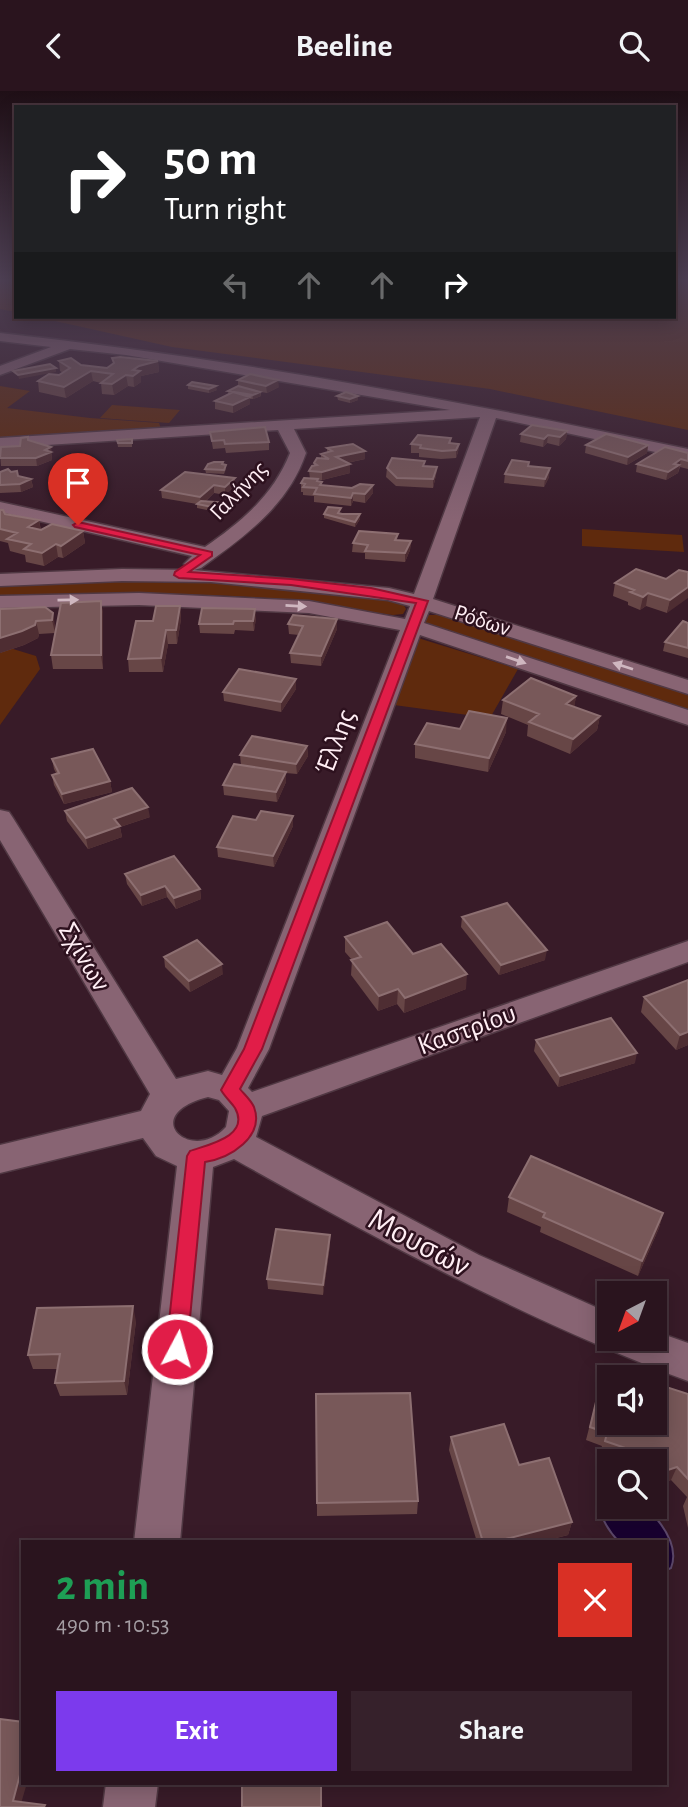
<!DOCTYPE html>
<html lang="en">
<head>
<meta charset="utf-8">
<style>
	body { margin:0; font-family:"Alegreya Sans",sans-serif; background:#36212b; color:#f1f3f6; height:100vh; display:flex; flex-direction:column; font-size:26px; white-space:nowrap }
	* { box-sizing:border-box; margin:0 }
	p { font-size:23px; color:#a59ea4 }
	.icon { flex:none; width:38px; height:38px; fill:none; stroke:currentColor; stroke-width:2; stroke-linecap:round; stroke-linejoin:round }
	.map { position:relative; flex:1; overflow:hidden }
	.details { position:absolute; left:21px; top:1449px; width:646px; height:245px; display:flex; flex-direction:column; background:#2a141e; border-radius:0px; box-shadow:0 4px 18px #0003,0 0 0 2px #46333c }
	.details>* { flex:none }
	.hud { position:absolute; left:14px; top:14px; width:662px; height:214px; border-radius:0px; box-shadow:0 4px 18px #0003,0 0 0 2px #46333c; background:#202124; color:#fff; overflow:hidden }
	.needle { width:46px; rotate:221deg }
	.controls { position:absolute; left:597px; top:1190px; display:grid; gap:14px }
	.controls a { display:grid; place-items:center; width:70px; height:70px; border-radius:0px; background:#2a141e; box-shadow:0 4px 18px #0003,0 0 0 2px #46333c; font-size:35px }
	.pin { position:absolute; display:grid; place-items:center; width:60px; height:60px; color:#fff; margin:-72px -30px; border-radius:50% 50% 50% 0; rotate:-45deg; box-shadow:0 0 7px #0007 }
	.pin .icon { rotate:45deg }
	.me { position:absolute; width:77px; margin:-38px; rotate:6deg; stroke-linejoin:round; filter:drop-shadow(0 0 5px #0008) }
	.turn { display:flex; align-items:center; gap:24px; height:147px; padding:0 35px; font-size:32px }
	.turn .icon { width:91px; height:91px; stroke-width:2.5 }
	.turn b { display:block; font-size:49px; line-height:60px }
	.lanes { display:flex; align-items:center; height:66px; padding:0 35px; background:#0003; justify-content:center; gap:35px; direction:ltr }
	.lanes .off { opacity:.35 }
	.round { display:grid; place-items:center; flex:none; width:74px; height:74px; border-radius:0px; background:#36212b }
	.head { display:flex; align-items:center; justify-content:space-between; height:119px; padding:0 35px }
	h1 { font-size:42px; font-weight:700; line-height:52px; color:#1e9e55 }
	.button { display:flex; gap:14px; margin-top:auto; padding:14px 35px }
	.button a { flex:1; height:80px; border-radius:0px; background:#7c3aed; color:#fff; font-size:28px; font-weight:700; line-height:80px; text-align:center }
	.button a+a { background:#36212b; color:#f1f3f6 }
	header { display:flex; justify-content:space-between; align-items:center; height:91px; padding:0 35px; background:#2a141e; font-size:32px; font-weight:700 }
	.map>svg:first-child { display:block }
	.green { fill:#5f2a0d }
	.water { fill:#190231; stroke:#5e496c; stroke-width:2 }
	.lines { fill:none; stroke-linecap:round; stroke-linejoin:round }
	.minor-casing { stroke:#503843; stroke-width:3 }
	.minor { fill:#886473; fill-rule:evenodd }
	.wall { fill:#674646 }
	.shaded-wall { fill:#4e2d32 }
	.building { fill:#785859; stroke:#8d6f71; stroke-width:2 }
	.oneway { fill:#cfb7c0 }
	.route { fill:#e11d48; stroke:#92132f; stroke-width:2 }
	.labels { text-anchor:middle; dominant-baseline:central; stroke-width:5; stroke-linejoin:round; paint-order:stroke }
	.far-street-label { font-size:23px; fill:#ffeef4; stroke:#2d111e }
	.street-label { font-size:28px; fill:#ffeef4; stroke:#2d111e }
	.near-street-label { font-size:33px; fill:#ffeef4; stroke:#2d111e }
</style>
</head>
<body>
<header><svg class="icon" aria-label="back" viewBox="0 0 24 24"><path d="M15 5l-7 7 7 7"/></svg>Beeline<svg class="icon" aria-label="search" viewBox="0 0 24 24"><circle cx="10" cy="10" r="6"/><path d="M15 15l6 6"/></svg></header>
<div class="map">
<svg width="688" height="1716" viewBox="0 0 688 1716">
	<rect width="100%" height="100%" fill="#381b28"/>
	<path class="green" d="M0,189H16V221L0,218Z
		M674,189H688V339L490,298L172,256L37,226H674Z
		M0,295L30,300L7,317L90,327L159,332L162,340L0,350Z
		M112,314L180,319L169,332L100,327Z
		M582,438L682,444L684,461L582,455Z
		M133,489H204L389,507L403,513L406,518L403,523L393,524C358,520 323,513 288,509C192,499 95,504 0,508V494Z
		M429,524H443L688,603V621L431,536L423,530Z
		M418,547L518,578L490,627L394,614Z
		M0,554L36,565L40,578L0,634Z"/>
	<path class="water" d="M609,1396V1416H646C661,1431 680,1454 671,1477L665,1480V1451H619C606,1437 596,1420 599,1401Z"/>
	<g class="lines">
		<g class="minor-casing">
			<path id="minor" d="M0,242C231,267 460,310 688,358V368L496,327L433,508L688,589V603L429,520L424,532L688,619V634L420,544L269,958L248,997L252,1001L688,850V871L262,1025L256,1046L479,1164L609,1222V1248H654V1240L688,1252V1290C530,1231 382,1151 234,1068L213,1076L180,1451H134L177,1075L156,1065L143,1047L0,1082V1054L141,1020L150,1003L0,749V719L9,721L13,727L176,988L208,980L222,984L237,957L400,539L309,522L139,514L0,517V505L139,502L309,510L405,528L410,515L388,509L211,491L122,490L0,495V483L122,478L194,479L184,473L192,465L0,421V411L205,456C241,431 273,405 290,362L278,339L0,357V347L450,319L126,264L70,258L0,284V275L51,256L0,250ZM480,326L414,503L389,497L194,479L201,477C245,445 288,415 306,362L294,338ZM208,1006L219,1009L229,1020L226,1036C191,1074 137,1024 208,1006Z
				M106,1692H158L155,1716H103Z"/>
		</g>
		<use href="#minor" class="minor"/>
	</g>
	<path class="wall" d="M112,267L158,270L159,281L141,285V291L134,296L128,295L114,304L102,303L101,292L93,290L66,307L39,301L38,290L59,284L63,282L60,280L59,270L81,274L107,277L113,273Z
		M238,289L279,296L267,302L261,301V305L253,308H250V313L233,322L215,318V310L228,303V300L238,295Z
		M188,294L217,299L209,302L188,298Z
		M337,305H358V309L350,312L338,309Z
		M567,340L566,348L559,355L547,352L543,356L520,351L521,343Z
		M210,341L269,351V359L226,362L225,357L213,358Z
		M451,347V353H459L458,361L456,367L441,368L419,366V362H411V353Z
		M132,348V356H118L117,349Z
		M28,349L51,356L52,369L37,375H1L0,362L20,355Z
		M586,354H648L647,362L627,374L585,362Z
		M327,357L365,368L347,372L350,373V382L322,389H318V391L322,394L352,397L373,394V402L365,412L353,410L351,415L314,411V405L303,404V401H301V392L310,388L309,380L314,374V372L321,368V363L327,361Z
		M688,362V378L680,376L678,382L666,389L636,381L637,373Z
		M223,371L226,378L224,383L206,382L205,378Z
		M425,375L437,376L436,384L433,397L396,395L386,386L387,377Z
		M529,375L549,386L544,396L504,392L505,383Z
		M0,381H11L18,385L31,388L33,396L21,401L0,402Z
		M235,387V395L225,404L214,402L206,410L217,415L212,420L197,417V413L162,407L161,399Z
		M0,419L5,423L39,429L41,439L83,440L85,452L63,467L58,466L44,475L26,471L25,464L10,460L8,452L0,450Z
		M341,422L340,423L360,428L355,436L324,427V423Z
		M398,443L397,449L411,450L410,459L405,471L365,468V462L352,461L353,452Z
		M679,479L667,522L646,515L640,519L628,514V511L613,505L615,492L666,488Z
		M101,510L103,523V578H53L51,564Z
		M180,515L181,528L177,553H168L163,581H129L128,568L153,530Z
		M45,516L55,535V542L39,543L38,547L24,554L0,562Z
		M256,527L254,540L235,539L234,543L200,542L199,533Z
		M337,528V538L321,575L291,572L290,562L299,544L289,543L288,533Z
		M688,532V567L663,560L665,551Z
		M296,598L281,621L224,610L223,601Z
		M576,605L574,616L600,625L597,639L570,663L527,645L528,634L501,623L503,609Z
		M460,638L506,641L488,681L415,667V653Z
		M307,655L308,665L297,683L286,682V691L277,711L224,704L223,694L259,677L241,674L240,664Z
		M52,668L110,690L112,701L64,713L54,694L52,684L56,682L54,678Z
		M65,720L150,726L120,736L122,746L88,758L67,730Z
		M256,729L293,735L274,776L218,766L217,756Z
		M125,783L200,798L201,808L176,818L167,806L142,815L127,793Z
		M462,826L545,869L499,884L461,836Z
		M345,846L413,863L466,898L404,922L397,913L378,920L351,884L352,869L345,861Z
		M164,866L223,883L190,901L165,876Z
		M688,889V954L676,959L641,921L644,906Z
		M536,949L635,972L558,996L534,960Z
		M509,1106L663,1122L659,1137L638,1185L540,1141L541,1136L507,1121Z
		M330,1154L323,1204L268,1198L267,1188Z
		M136,1230L127,1304L60,1305L55,1292L57,1278H33L28,1264Z
		M601,1290L609,1332L688,1303V1437L683,1415L687,1406L671,1389L663,1392L654,1389V1370H621L600,1363L602,1355L586,1349Z
		M316,1303L418,1410L417,1423L317,1425Z
		M451,1346L519,1374L572,1431L568,1444L540,1451H477L449,1359Z"/>
	<path class="shaded-wall" d="M158,270L159,281L141,285V291L134,296L133,279L139,275Z
		M56,277V281L19,288L18,284Z
		M91,280L93,290L66,307L64,296Z
		M126,284L128,295L114,304L112,293Z
		M278,289L279,296L267,302L266,295Z
		M216,295L217,299L209,302V298Z
		M260,301L261,305L253,308V304Z
		M358,305V309L350,312V308Z
		M250,306V313L233,322V314Z
		M567,340L566,348L559,355L560,346Z
		M548,344L547,352L543,356L544,348Z
		M459,353L458,361L456,367V359Z
		M648,354L647,362L627,374L628,366Z
		M51,356L52,369L37,375L36,367L45,359Z
		M365,360V368L336,374V366Z
		M681,368L678,382L666,389L668,381L674,373Z
		M350,373V382L322,389V381Z
		M437,376L436,384L433,397V388Z
		M550,377L549,386L544,396L545,388Z
		M235,387V395L225,404V396Z
		M31,388L33,396L21,401L20,393Z
		M214,394V402L201,414L200,406Z
		M373,394V402L365,412V403Z
		M353,402V410L351,415V407Z
		M217,411V415L212,420V416Z
		M360,423V428L355,436V431Z
		M39,429L41,442L28,436Z
		M83,440L85,452L63,467L61,455Z
		M411,450L410,459L405,471V462Z
		M56,453L58,466L44,475L42,462Z
		M688,496V507L667,522L670,509Z
		M648,502L646,515L640,519L643,506Z
		M101,510L103,523V578L101,564Z
		M180,515L181,528L177,553L176,539Z
		M255,518L256,527L254,540L253,530Z
		M53,522L55,535V542L52,529Z
		M337,528V538L321,575V565Z
		M36,530L39,543L38,547L24,554L0,562V547Z
		M166,539L168,553L163,581L161,567Z
		M296,588V598L281,621V611Z
		M576,605L574,619L566,613Z
		M600,625L597,639L570,663L573,648Z
		M507,627L506,641L488,681L489,667Z
		M307,655L308,665L297,683L296,673Z
		M286,681V691L277,711L276,701Z
		M110,690L112,701L64,713L62,703Z
		M148,716L150,726L120,736L122,746L88,758L86,747L114,728Z
		M293,725V735L274,776L273,765Z
		M165,795L167,806L142,815L141,804Z
		M200,798L201,808L176,818L174,807Z
		M547,859L545,869L499,884L501,874Z
		M222,873L223,883L190,901L189,890Z
		M467,883L466,898L404,922L405,907Z
		M398,898L397,913L378,920L379,905Z
		M688,941V954L676,959L680,944Z
		M637,962L635,972L558,996L560,985Z
		M663,1122L659,1137L638,1185L642,1170Z
		M330,1144V1154L323,1204V1194Z
		M133,1215L136,1230L127,1304L124,1290Z
		M677,1376L671,1389L663,1392L668,1379Z
		M572,1431L568,1444L540,1451H494Z
		M23,1672V1692H27L20,1716L13,1710Z"/>
	<path class="building" d="M120,266L158,270L139,275L133,279L140,280L133,285L126,284L112,293L101,292L113,283L91,280L64,296L38,290L49,283L59,284L70,277L59,270L71,267L81,274L107,277L114,272L112,267Z
		M50,273L56,277L18,284L13,280Z
		M250,283L278,289L266,295L238,289Z
		M192,291L216,295L209,298L188,294Z
		M238,295L260,301L253,304L228,300Z
		M233,301L250,306L233,314L215,310Z
		M346,301L358,305L350,308L337,305Z
		M532,334L567,340L560,346L548,344L544,348L521,343Z
		M265,336L269,351L225,353L224,349L212,350L210,341Z
		M606,343L648,354L628,366L586,354Z
		M418,344L451,347L449,352L459,353L456,359L442,360L420,357L421,354L411,353Z
		M28,346V349L51,356L45,359L51,361L36,367H0L1,356L20,355L21,347Z
		M132,348V352H118L117,349Z
		M353,353L365,360L336,366L350,373L322,381L309,380L312,375L317,374L314,372L317,367L329,368L321,363L332,360L327,357Z
		M665,356L688,362V370L681,368L674,373L679,374L668,381L637,373Z
		M392,367L425,370L423,375L437,376L433,388L397,387L387,377Z
		M512,369L529,371L528,375L550,377L545,388L505,383Z
		M214,371H223L222,373L226,374L224,379L205,378L208,373Z
		M8,378L11,381L17,380L18,385L31,388L20,393L0,394V381Z
		M185,381L235,387L225,396L214,394L200,406L161,399Z
		M304,387L318,388L317,390L322,391L320,394L352,397L360,393L373,394L365,403L353,402L351,407L314,403L317,397L303,396L305,393L301,392Z
		M201,410L217,411L212,416L197,413Z
		M328,416L341,417L338,422L342,423H360L355,431L324,423Z
		M0,419H3L5,423L39,429L28,436L41,439L52,433L83,440L61,455L56,453L42,462L24,458L31,453L7,448L17,442L0,438Z
		M359,440L398,443L395,449L411,450L405,462L365,460L368,454L353,452Z
		M636,478L666,488L679,479L688,481V496L670,509L648,502L643,506L630,501L634,499L615,492Z
		M101,510V564H51L61,512Z
		M156,515H180L176,539H166L161,567L128,568L136,530H153Z
		M45,516L53,522L52,529L36,530L35,534L22,540L0,547V518Z
		M202,517L255,518L253,530H234L233,533H199Z
		M293,524L337,528L321,565L290,562L303,535L288,533Z
		M683,530L688,532V557L665,551Z
		M239,578L296,588L281,611L223,601Z
		M531,587L576,605L566,613L600,625L573,648L529,631L539,623L503,609Z
		M469,620L507,627L489,667L415,653L427,632L460,638Z
		M252,645L307,655L296,673L240,664Z
		M93,658L110,690L62,703L52,684L59,682L52,668Z
		M234,673L286,681L276,701L223,694Z
		M132,697L148,716L114,728L120,735L86,747L65,720Z
		M261,720L293,725L273,765L217,756L233,725L256,729Z
		M174,765L200,798L174,807L165,795L141,804L125,783Z
		M507,812L547,859L501,874L462,826Z
		M387,831L413,863L441,853L467,883L405,907L398,898L379,905L351,869L361,866L345,846Z
		M197,849L222,873L189,890L164,866Z
		M688,889V941L680,944L644,906Z
		M611,927L637,962L560,985L536,949Z
		M531,1065L663,1122L642,1170L543,1126L545,1122L509,1106Z
		M276,1138L330,1144L323,1194L267,1188Z
		M133,1215L124,1290L55,1292L60,1263L28,1264L37,1217Z
		M601,1290L609,1293V1332H654V1292L688,1303V1388L677,1376L668,1379L654,1374V1370H646L643,1363L605,1350L607,1342L590,1336Z
		M410,1302L418,1410L317,1412L316,1303Z
		M504,1333L519,1374L549,1367L572,1431L494,1451H483L451,1346Z
		M0,1628L23,1631V1672L13,1710L45,1714L44,1716H0Z
		M242,1692H321V1716H242Z"/>
	<defs><path id="oneway-solid" d="M-6-.8H1V-3.2L6.5 0L1 3.2V.8H-6Z" transform="scale(1.75)"/></defs>
	<g class="oneway">
		<use href="#oneway-solid" transform="translate(68 509) rotate(-1)"/>
		<use href="#oneway-solid" transform="translate(296 515) rotate(3)"/>
		<use href="#oneway-solid" transform="translate(516 569) rotate(19)"/>
		<use href="#oneway-solid" transform="translate(623 575) rotate(-162)"/>
	</g>
	<linearGradient id="sky" x2="0" y2="1"><stop stop-color="#1f0f16"/><stop offset="0.44" stop-color="#4d3f53"/><stop offset="1" stop-color="#4d3f53" stop-opacity="0"/></linearGradient>
	<rect width="688" height="429" fill="url(#sky)"/>
	<path class="route" d="M78,431L212,461V465L189,481L291,488L371,497L428,510L262,958L240,998C244,1003 251,1009 254,1016C265,1046 230,1067 205,1071L187,1258L184,1265L177,1268L169,1265L166,1258L187,1065L190,1060C206,1054 251,1046 235,1017C231,1011 225,1006 221,999L244,958L416,512L291,494L179,487L174,484L175,481L200,464L75,436L73,434Z"/>
	<g class="labels">
		<g class="far-street-label">
			<text transform="translate(239 400) rotate(-46)">Γαλήνης</text>
			<text transform="translate(482 530) rotate(18)">Ρόδων</text>
		</g>
		<g class="street-label">
			<text transform="translate(336 651) rotate(-69)">Έλλης</text>
			<text transform="translate(84 866) rotate(59)">Σχίνων</text>
			<text transform="translate(467 939) rotate(-20)">Καστρίου</text>
		</g>
		<g class="near-street-label">
			<text transform="translate(419 1152) rotate(28)">Μουσών</text>
		</g>
	</g>
</svg>
<div class="controls">
<a><svg class="needle" viewBox="-14 -14 28 28"><path d="M0-13l5 13h-10z" fill="#e53935"/><path d="M0 13l5-13h-10z" fill="#a59ea4"/></svg></a>
<a><svg class="icon" aria-label="sound" viewBox="0 0 24 24"><path d="M4 9h4l5-4v14l-5-4H4zM17 9q2 3 0 6"/></svg></a>
<a><svg class="icon" aria-label="search" viewBox="0 0 24 24"><circle cx="10" cy="10" r="6"/><path d="M15 15l6 6"/></svg></a>
</div>
<div class="pin" style="left:78px;top:434px;background:#d93025"><svg class="icon" aria-label="arrive" viewBox="0 0 24 24"><path d="M6 21V4h12l-3 4 3 4H6"/></svg></div>
<svg class="me" style="left:177px;top:1258px" viewBox="-20 -20 40 40"><circle r="17" fill="#e11d48" stroke="#fff" stroke-width="3"/><path d="M0-11L8 9 0 5-8 9z" fill="#fff"/></svg>
<div class="hud">
<div class="turn"><svg class="icon" aria-label="right" viewBox="0 0 24 24"><path d="M7 20v-9h11M14 6l5 5-5 5"/></svg><div><b>50 m</b>Turn right</div></div>
<div class="lanes"><svg class="icon off" aria-label="left" viewBox="0 0 24 24"><path d="M17 20v-9H6M10 6l-5 5 5 5"/></svg><svg class="icon off" aria-label="ahead" viewBox="0 0 24 24"><path d="M12 20V5M6 11l6-6 6 6"/></svg><svg class="icon off" aria-label="ahead" viewBox="0 0 24 24"><path d="M12 20V5M6 11l6-6 6 6"/></svg><svg class="icon" aria-label="right" viewBox="0 0 24 24"><path d="M7 20v-9h11M14 6l5 5-5 5"/></svg></div>
</div>
<section class="details">
<div class="head"><div><h1>2 min</h1><p>490 m · 10:53</p></div><a class="round" style="background:#d93025;color:#fff"><svg class="icon" aria-label="close" viewBox="0 0 24 24"><path d="M6 6l12 12M18 6L6 18"/></svg></a></div>
<div class="button"><a>Exit</a><a>Share</a></div>
</section>
</div>
</body>
</html>
